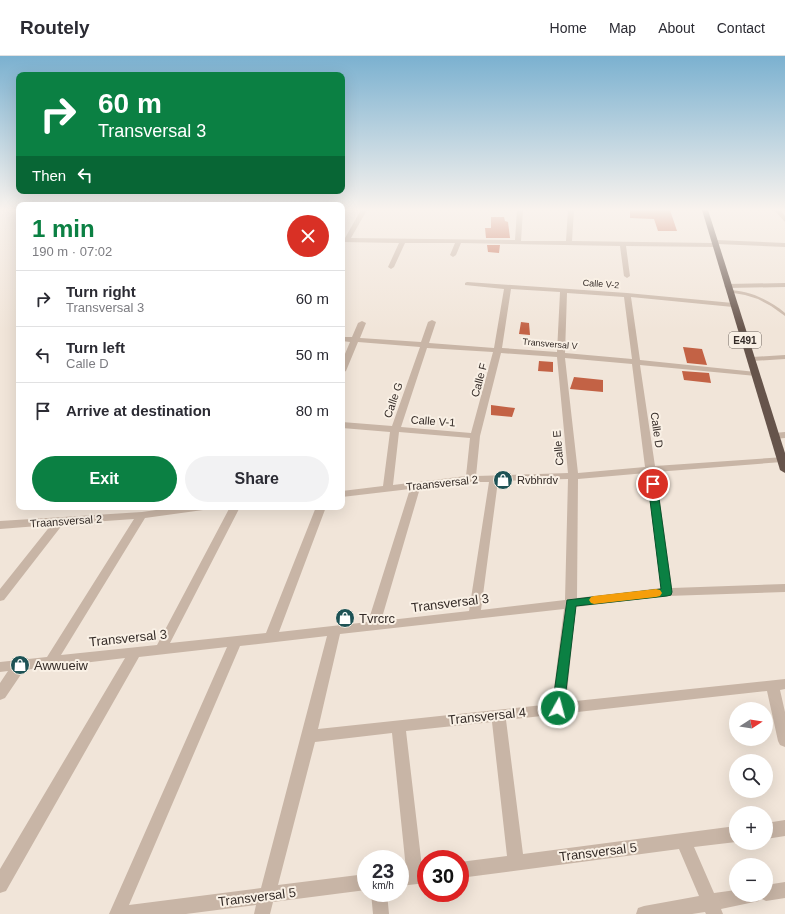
<!DOCTYPE html>
<html lang="en">
<head>
<meta charset="utf-8">
<style>
	body { margin:0; font-family:Helvetica,sans-serif; background:#f2f2f3; color:#2b2b33; height:100vh; display:flex; flex-direction:column; font-size:15px; white-space:nowrap }
	* { box-sizing:border-box; margin:0 }
	p { font-size:13px; color:#7c7c81 }
	.icon { flex:none; width:22px; height:22px; fill:none; stroke:currentColor; stroke-width:2; stroke-linecap:round; stroke-linejoin:round }
	.map { position:relative; flex:1; overflow:hidden }
	.panel { position:absolute; left:16px; top:146px; width:329px; height:308px; display:flex; flex-direction:column; background:#fff; border-radius:8px; box-shadow:0 4px 16px #0002 }
	.panel>* { flex:none }
	.top-card { position:absolute; left:16px; top:16px; width:329px; height:122px; border-radius:8px; box-shadow:0 4px 16px #0002; background:#0b8043; color:#fff; overflow:hidden }
	.needle { width:26px; rotate:78deg }
	.fabs { position:absolute; left:729px; top:646px; display:grid; gap:8px }
	.fabs a { display:grid; place-items:center; width:44px; height:44px; border-radius:50%; background:#fff; box-shadow:0 4px 16px #0002; font-size:20px }
	.speed { position:absolute; left:357px; top:794px; display:flex; gap:8px; font-size:20px; font-weight:700; text-align:center }
	.speed>* { display:grid; place-content:center; width:52px; height:52px; border-radius:50%; background:#fff; box-shadow:0 4px 16px #0002; line-height:1 }
	.speed small { font-size:10px; font-weight:400 }
	.speed .limit { border:6px solid #d22; background:#fff; color:#111 }
	.pin { position:absolute; display:grid; place-items:center; width:34px; height:34px; color:#fff; margin:-17px; border:2px solid #fff; border-radius:50%; box-shadow:0 1px 4px #0007 }
	.me { position:absolute; width:44px; margin:-22px; rotate:7deg; stroke-linejoin:round; filter:drop-shadow(0 0 3px #0008) }
	.turn { display:flex; align-items:center; gap:14px; height:84px; padding:0 16px; font-size:18px }
	.turn .icon { width:52px; height:52px; stroke-width:2.5 }
	.turn b { display:block; font-size:28px; line-height:34px }
	.then { display:flex; align-items:center; height:38px; padding:0 16px; background:#0003; gap:8px; font-size:15px }
	.round { display:grid; place-items:center; flex:none; width:42px; height:42px; border-radius:21px; background:#f2f2f3 }
	.headline { display:flex; align-items:center; justify-content:space-between; height:68px; padding:0 16px }
	h1 { font-size:24px; font-weight:700; line-height:30px; color:#0b8043 }
	.primary-button { display:flex; gap:8px; margin-top:auto; padding:8px 16px }
	.primary-button a { flex:1; height:46px; border-radius:24px; background:#0b8043; color:#fff; font-size:16px; font-weight:700; line-height:46px; text-align:center }
	.primary-button a+a { background:#f2f2f3; color:#2b2b33 }
	ul { padding:0; list-style:none }
	li { display:flex; align-items:center; gap:12px; height:56px; padding:0 16px; border-top:1px solid #e1e1e2 }
	li div { flex:1 }
	li b { display:block; font-size:15px }
	li em { font-style:normal }
	header { display:flex; align-items:center; gap:24px; box-sizing:border-box; height:56px; padding:0 20px; background:#fff; border-bottom:1px solid #e1e1e2 }
	header strong { font-size:19px }
	nav { display:flex; gap:22px; margin-inline-start:auto; font-size:14px }
	.map>svg:first-child { display:block }
	.building { fill:#c36245 }
	.lines { fill:none; stroke-linecap:round; stroke-linejoin:round }
	.service { fill:#c8b5a6; fill-rule:evenodd }
	.minor { fill:#c8b5a6; fill-rule:evenodd }
	.trunk { fill:#66544b; fill-rule:evenodd }
	.route { fill:#0b8043; stroke:#07532c }
	.slow { fill:#f59e0b }
	.labels { text-anchor:middle; dominant-baseline:central; stroke-width:4; stroke-linejoin:round; paint-order:stroke }
	.far-street-label { font-size:9px; fill:#342b27; stroke:#f9f0e5 }
	.shield { fill:#f9f0e5; stroke:#6f6660; stroke-width:1 }
	.shield-label { font-size:10px; font-weight:bold; fill:#342b27 }
	.street-label { font-size:11px; fill:#342b27; stroke:#f9f0e5 }
	.poi-label { font-size:11px; fill:#342b27; stroke:#f9f0e5; text-anchor:start }
	.near-street-label { font-size:13px; fill:#342b27; stroke:#f9f0e5 }
	.near-poi-label { font-size:13px; fill:#342b27; stroke:#f9f0e5; text-anchor:start }
</style>
</head>
<body>
<header>
<strong>Routely</strong>
<nav><a>Home</a><a>Map</a><a>About</a><a>Contact</a></nav>
</header>
<div class="map">
<svg width="785" height="858" viewBox="0 0 785 858">
	<rect width="100%" height="100%" fill="#f1e5d9"/>
	<path class="building" d="M630,154H670L677,175H658L654,163L630,162Z
		M491,161H504L505,165L508,166L510,182H486L485,172H491Z
		M487,189H500L499,197L488,196Z
		M521,266L529,267L530,279L519,278Z
		M683,291L702,293L707,309L687,307Z
		M539,305L553,306V316L538,315Z
		M682,315L709,317L711,327L684,324Z
		M574,321L603,324V336L570,333Z
		M491,349L515,352L512,361L491,359Z"/>
	<g class="lines">
		<path class="service" d="M728,234C748,234 770,244 785,257V260L771,250L758,243L745,239L728,236Z"/>
		<path class="minor" d="M361,154H367L351,182L515,184L517,154H523L521,185H566L568,154H574L572,185L713,187V185L715,184L785,187V191L718,188V190L716,191L626,190L630,220L627,222L624,220L620,190L461,187L456,199L453,201L450,199L455,187H405L394,211L391,213L388,211L399,187L342,186V182H345Z
			M774,154H780L785,160V166Z
			M467,226L627,237L733,247L737,249L733,251L631,241L640,304L756,316L760,318L756,320L640,309L655,410L785,401V405L782,406L656,416L672,532L785,528V536L667,540L576,551L566,646L785,623V633L780,634L785,656V691L780,689L778,685L767,635L506,664L523,798L736,770V786L694,791L714,837L736,834V839H766V829L785,826V842L766,845L760,842L759,845L721,853L723,858H706L705,856L692,858H636L638,852L644,850L699,840L679,793L460,822V806L507,800L492,666L406,675L422,811H426V827L400,830V814L406,813L392,677L315,686L278,829L366,818V834L273,846L270,858H254L256,849L186,858H109L227,591L139,601L6,835L0,837V813L125,602L24,614L5,642L0,644V627L8,615L0,616V606L47,601L134,463L63,468L4,544L0,545V533L51,469L0,473V465L142,456L177,451H208L203,454L145,462L61,599L157,589L230,451H240L170,587L266,577L316,451H326L279,576L368,566L410,433L342,441V435L383,430L390,376L342,372V366L392,370L420,291L358,286L346,315L342,317V305L350,286L342,285V281H352L358,267L362,265L366,267L360,282L421,286L428,266L432,264L436,266L429,287L494,292L504,233L465,229V227ZM511,233L560,236L557,296L502,292ZM567,237L624,241L632,303L565,297ZM427,292L493,296L471,377L401,371ZM501,297L557,301L568,417L476,420L480,380ZM565,302L632,308L645,411L578,417ZM399,376L470,382L466,420L393,429ZM646,417L661,532L577,542L578,423ZM568,423L565,544L481,554L498,425ZM471,426H489L469,555L381,565L420,432ZM564,553L552,648L318,673L340,578ZM327,580L261,832L129,849L240,590Z
			M785,227V231L727,232L724,230L727,228Z
			M785,299V303L752,305L748,303L752,301Z
			M785,376V382L774,383L769,380L774,377Z
			M785,764V780L766,783V767Z
			M371,837H387L389,858H373Z"/>
		<path class="trunk" d="M702,154H708L785,397V417L780,414Z"/>
	</g>
	<linearGradient id="sky" x2="0" y2="1"><stop stop-color="#7bb1d0"/><stop offset="0.56" stop-color="#f9f3ee"/><stop offset="1" stop-color="#f9f3ee" stop-opacity="0"/></linearGradient>
	<rect width="785" height="274" fill="url(#sky)"/>
	<path class="route" d="M650,426H656L657,428L672,536L671,539L667,540L576,550L564,652L562,656L558,658L553,656L552,652L567,544L661,533L648,428Z"/>
	<path class="slow" d="M656,533L660,534L662,537L660,540L656,541L594,548L591,547L589,544L591,541L594,540Z"/>
	<defs>
		<g id="shop-disc" transform="scale(1)"><circle r="9.5" fill="#1d5255" stroke="#f9f0e5"/><path d="M-5-2.5h2.3a2.7 3.5 0 0 1 5.4 0H5L5.5 6h-11ZM-1.5-2.5h3a1.5 2.3 0 0 0-3 0Z" fill="#fff"/></g>
	</defs>
	<g fill-rule="evenodd">
		<use href="#shop-disc" x="503" y="424"/>
		<use href="#shop-disc" x="345" y="562"/>
		<use href="#shop-disc" x="20" y="609"/>
	</g>
	<g class="labels">
		<g class="far-street-label">
			<text transform="translate(601 228) rotate(4)">Calle V-2</text>
			<text transform="translate(550 288) rotate(5)">Transversal V</text>
		</g>
		<rect class="shield" x="729" y="276" width="32" height="16" rx="3"/>
		<g class="shield-label">
			<text x="745" y="284">E491</text>
		</g>
		<g class="street-label">
			<text transform="translate(479 324) rotate(-75)">Calle F</text>
			<text transform="translate(393 344) rotate(-71)">Calle G</text>
			<text transform="translate(433 365) rotate(4)">Calle V-1</text>
			<text transform="translate(657 374) rotate(82)">Calle D</text>
			<text transform="translate(558 392) rotate(-95)">Calle E</text>
			<text transform="translate(442 427) rotate(-6)">Traansversal 2</text>
			<text transform="translate(66 465) rotate(-4)">Traansversal 2</text>
		</g>
		<g class="poi-label">
			<text x="517" y="424">Rvbhrdv</text>
		</g>
		<g class="near-street-label">
			<text transform="translate(450 547) rotate(-7)">Transversal 3</text>
			<text transform="translate(128 582) rotate(-6)">Transversal 3</text>
			<text transform="translate(487 660) rotate(-6)">Transversal 4</text>
			<text transform="translate(598 796) rotate(-7)">Transversal 5</text>
			<text transform="translate(257 841) rotate(-7)">Transversal 5</text>
		</g>
		<g class="near-poi-label">
			<text x="359" y="562">Tvrcrc</text>
			<text x="34" y="609">Awwueiw</text>
		</g>
	</g>
</svg>
<div class="fabs">
<a><svg class="needle" viewBox="-14 -14 28 28"><path d="M0-13l5 13h-10z" fill="#e53935"/><path d="M0 13l5-13h-10z" fill="#7c7c81"/></svg></a>
<a><svg class="icon" aria-label="search" viewBox="0 0 24 24"><circle cx="10" cy="10" r="6"/><path d="M15 15l6 6"/></svg></a>
<a>+</a>
<a>−</a>
</div>
<div class="speed"><div>23<small>km/h</small></div><div class="limit">30</div></div>
<div class="pin" style="left:653px;top:428px;background:#d93025"><svg class="icon" aria-label="arrive" viewBox="0 0 24 24"><path d="M6 21V4h12l-3 4 3 4H6"/></svg></div>
<svg class="me" style="left:558px;top:652px" viewBox="-20 -20 40 40"><circle r="17" fill="#0b8043" stroke="#fff" stroke-width="3"/><path d="M0-11L8 9 0 5-8 9z" fill="#fff"/></svg>
<div class="top-card">
<div class="turn"><svg class="icon" aria-label="right" viewBox="0 0 24 24"><path d="M7 20v-9h11M14 6l5 5-5 5"/></svg><div><b>60 m</b>Transversal 3</div></div>
<div class="then">Then<svg class="icon" aria-label="left" viewBox="0 0 24 24"><path d="M17 20v-9H6M10 6l-5 5 5 5"/></svg></div>
</div>
<section class="panel">
<div class="headline"><div><h1>1 min</h1><p>190 m · 07:02</p></div><a class="round" style="background:#d93025;color:#fff"><svg class="icon" aria-label="close" viewBox="0 0 24 24"><path d="M6 6l12 12M18 6L6 18"/></svg></a></div>
<ul>
<li><svg class="icon" aria-label="right" viewBox="0 0 24 24"><path d="M7 20v-9h11M14 6l5 5-5 5"/></svg><div><b>Turn right</b><p>Transversal 3</p></div><em>60 m</em></li>
<li><svg class="icon" aria-label="left" viewBox="0 0 24 24"><path d="M17 20v-9H6M10 6l-5 5 5 5"/></svg><div><b>Turn left</b><p>Calle D</p></div><em>50 m</em></li>
<li><svg class="icon" aria-label="arrive" viewBox="0 0 24 24"><path d="M6 21V4h12l-3 4 3 4H6"/></svg><div><b>Arrive at destination</b></div><em>80 m</em></li>
</ul>
<div class="primary-button"><a>Exit</a><a>Share</a></div>
</section>
</div>
</body>
</html>
